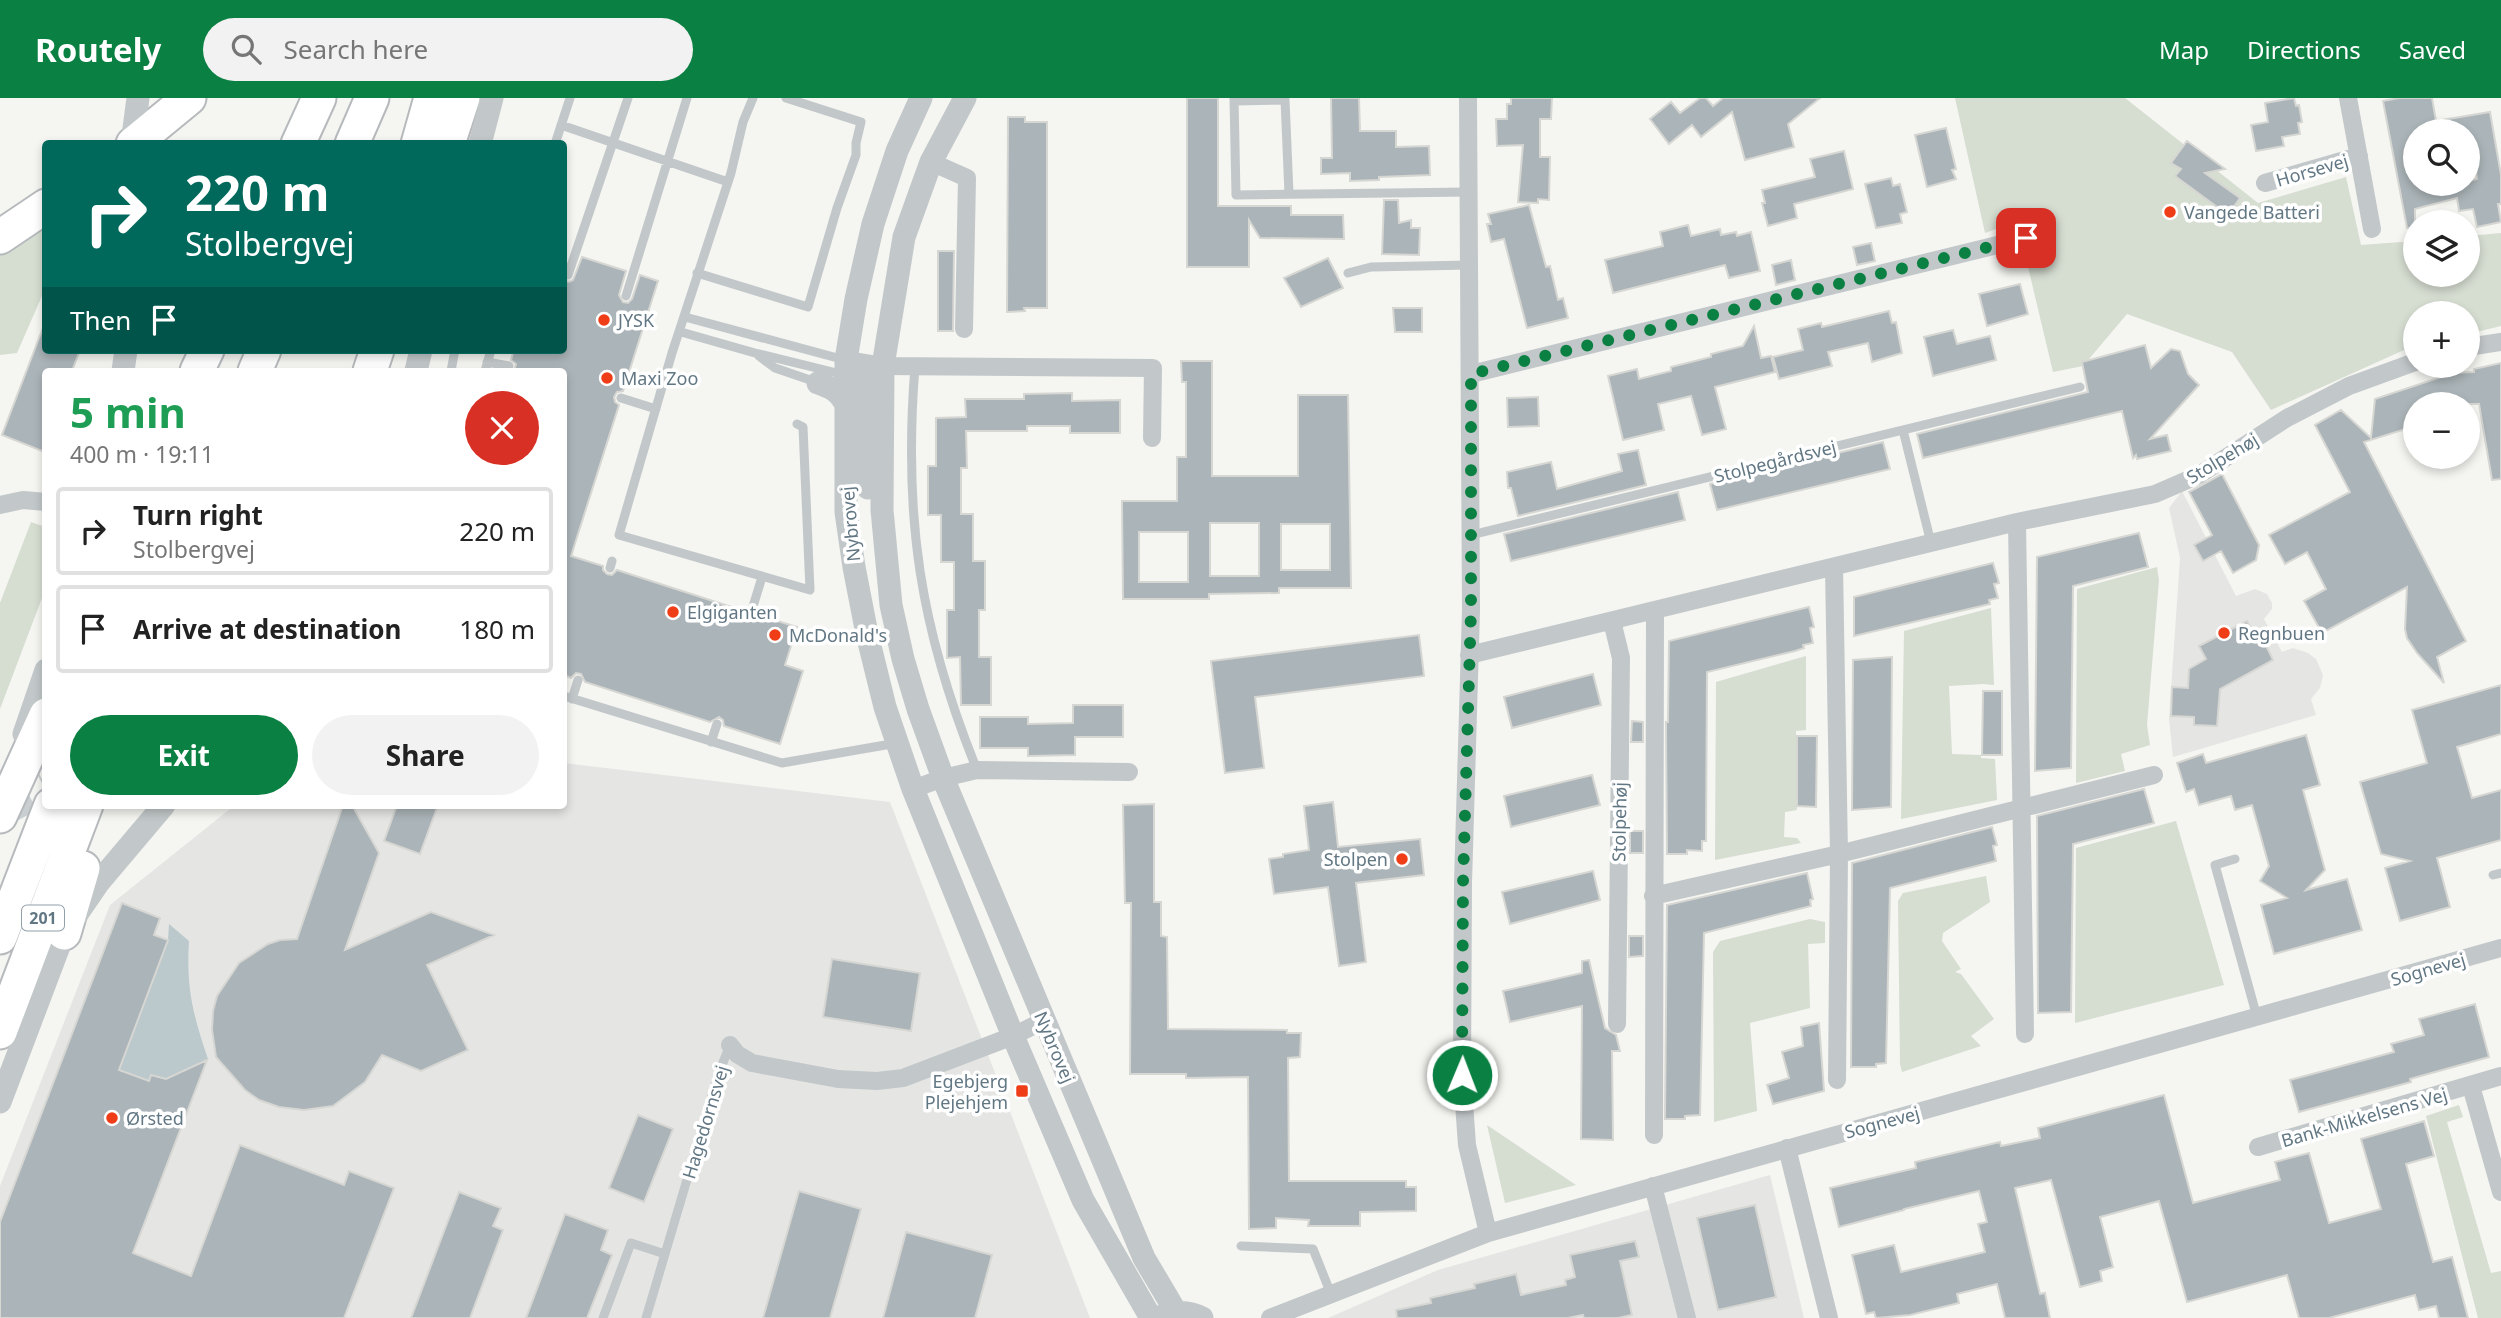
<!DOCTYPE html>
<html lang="en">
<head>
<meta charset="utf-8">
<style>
	body { margin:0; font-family:"Noto Sans",sans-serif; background:#f2f2f2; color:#222; height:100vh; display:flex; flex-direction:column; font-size:26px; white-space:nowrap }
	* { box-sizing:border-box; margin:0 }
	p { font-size:23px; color:#767676 }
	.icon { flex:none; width:38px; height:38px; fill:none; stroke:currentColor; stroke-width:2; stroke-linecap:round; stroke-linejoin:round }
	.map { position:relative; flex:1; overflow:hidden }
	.details { position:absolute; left:42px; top:270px; width:525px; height:441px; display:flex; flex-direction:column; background:#fff; border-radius:7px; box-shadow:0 4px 10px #0003 }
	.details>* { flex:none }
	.hud { position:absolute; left:42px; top:42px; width:525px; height:214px; border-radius:7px; box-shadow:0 4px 10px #0003; background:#00695c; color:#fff; overflow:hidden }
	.tools { position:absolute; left:2403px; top:21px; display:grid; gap:14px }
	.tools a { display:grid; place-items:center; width:77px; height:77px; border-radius:50%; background:#fff; box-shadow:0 4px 10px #0003; font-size:35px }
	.pin { position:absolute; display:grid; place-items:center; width:60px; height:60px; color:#fff; margin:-30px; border-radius:14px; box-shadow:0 4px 10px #0006 }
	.me { position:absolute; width:77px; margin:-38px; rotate:1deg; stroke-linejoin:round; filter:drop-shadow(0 0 5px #0008) }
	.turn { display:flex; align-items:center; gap:24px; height:147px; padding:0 28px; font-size:32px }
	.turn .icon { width:91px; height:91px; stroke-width:2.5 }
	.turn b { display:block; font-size:49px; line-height:60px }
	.then { display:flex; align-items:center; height:66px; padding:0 28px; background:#0003; gap:14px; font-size:26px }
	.round { display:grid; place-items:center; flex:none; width:74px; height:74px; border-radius:37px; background:#f2f2f2 }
	.headline { display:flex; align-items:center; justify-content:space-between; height:119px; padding:0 28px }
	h1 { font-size:42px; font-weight:700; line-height:52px; color:#1e9e55 }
	.button { display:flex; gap:14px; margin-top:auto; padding:14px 28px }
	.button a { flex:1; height:80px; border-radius:42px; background:#0b8043; color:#fff; font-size:28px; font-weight:700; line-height:80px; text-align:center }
	.button a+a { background:#f2f2f2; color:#222 }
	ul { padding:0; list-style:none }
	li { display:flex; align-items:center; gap:21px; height:88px; margin:0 14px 10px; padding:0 14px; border:4px solid #e0e0e0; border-radius:7px }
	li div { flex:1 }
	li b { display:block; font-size:26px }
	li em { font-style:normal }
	header { display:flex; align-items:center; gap:42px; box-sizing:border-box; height:98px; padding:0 35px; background:#0b8043; color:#fff }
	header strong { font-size:33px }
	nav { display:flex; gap:38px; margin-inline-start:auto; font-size:24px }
	.search { width:490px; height:63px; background:#f2f2f2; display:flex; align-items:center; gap:18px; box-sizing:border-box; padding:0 24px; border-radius:38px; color:#767676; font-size:26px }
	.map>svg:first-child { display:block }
	.built { fill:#e5e6e4 }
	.green { fill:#d6ddd1 }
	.water { fill:#bbc8cc }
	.building { fill:#abb4b8; stroke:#d6d6d3; stroke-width:2; fill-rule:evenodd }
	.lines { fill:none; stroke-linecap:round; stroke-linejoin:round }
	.motorway-tunnel { stroke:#c9cfd0; stroke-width:33; stroke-dasharray:33 17; stroke-linecap:butt }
	.motorway-casing { stroke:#b6babd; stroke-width:37 }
	.service { stroke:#c2c7c9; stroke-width:9 }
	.minor { stroke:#c2c7c9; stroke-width:18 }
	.tertiary { stroke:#c2c7c9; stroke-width:23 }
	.motorway { stroke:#fff; stroke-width:33 }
	.route { stroke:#0b8043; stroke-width:12; stroke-dasharray:0 21.6 }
	.poi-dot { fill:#ee3d17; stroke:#fff; stroke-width:2.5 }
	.labels { text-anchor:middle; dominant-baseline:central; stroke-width:7; stroke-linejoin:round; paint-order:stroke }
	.shield { fill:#fff; stroke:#91a0a9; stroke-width:2 }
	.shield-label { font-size:16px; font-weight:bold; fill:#627784 }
	.street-label { font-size:18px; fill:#627784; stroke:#fff }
	.poi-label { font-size:18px; fill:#627784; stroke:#fff; text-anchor:start }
</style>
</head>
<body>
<header>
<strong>Routely</strong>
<div class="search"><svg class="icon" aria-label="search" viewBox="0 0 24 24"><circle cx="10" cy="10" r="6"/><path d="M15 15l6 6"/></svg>Search here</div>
<nav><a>Map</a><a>Directions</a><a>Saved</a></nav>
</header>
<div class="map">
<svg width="2501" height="1220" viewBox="0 0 2501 1220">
	<rect width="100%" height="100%" fill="#f5f5f1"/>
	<path class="built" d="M2182,393L2236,498L2255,491L2267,496L2272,505V511L2264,521L2282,554L2293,550L2308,555L2316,561L2323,577L2320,590L2311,601L2316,617L2173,659L2169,621L2180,460L2169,410Z
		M564,665L890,704L1090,1220H0V1088L110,807L235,707H564Z
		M1770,1077L1804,1220H1328L1438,1172Z"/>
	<path class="green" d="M1955,0H2125L2258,105L2346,79L2361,147L2415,143V177H2468V138L2501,135V228L2468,236V215H2415V247L2271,312L2232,254L2127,216L2083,268L2053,274L2024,152L2036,148L2023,121L1985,135Z
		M45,127V191L17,255L0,257V157Z
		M31,424L45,429V492L0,611V505Z
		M2157,469L2159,482L2147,627L2150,647L2121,656L2125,673L2076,685L2077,491Z
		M1991,510L1994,587L1983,586L1949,588L1952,656L1981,657V660L1995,661L1997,702L1901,721L1904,533Z
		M1806,558V632L1796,633L1797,712L1785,714L1784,739L1797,740L1801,745L1715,762L1716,584Z
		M2176,723L2224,887L2075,925L2076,750Z
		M1986,778L1990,804L1943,835L1942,843L1961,871L1955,874L1961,876L1994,921L1971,938L1981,948L1902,974L1900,966L1898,803L1903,795Z
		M1810,821L1825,824V845L1808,846L1810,910L1750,925L1757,1013L1714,1024L1713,854L1720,843Z
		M2459,1007L2463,1019L2447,1024L2491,1175L2501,1173V1220H2478L2426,1018Z
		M1487,1027L1576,1087L1505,1105Z"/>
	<path class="water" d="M169,826L189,843C186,890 193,917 208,961L166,981L151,977L149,983L119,972L168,842Z"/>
	<path class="building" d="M1187,0H1218V108H1291V117H1343L1344,141L1260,140L1249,122V169H1187Z
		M1331,0H1359L1360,33H1396V49L1429,48L1430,77L1379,79V82L1350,83V75L1321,76V60H1332Z
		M1511,0H1552L1551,21H1540V59H1550L1549,102L1538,101V105L1518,104L1523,47L1497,48L1496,21H1507V6H1511Z
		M1700,0H1706L1713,8L1723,0H1820L1788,26L1794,49L1745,62L1732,14L1701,39L1692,27L1669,46L1650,21L1671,4L1680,15Z
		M2294,0L2296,8L2299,7L2302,24L2298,25L2300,36L2282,39L2284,48L2256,53L2251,27L2268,24L2265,5Z
		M2399,0H2432L2436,23L2490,14L2501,77V106H2498L2501,124L2477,129L2473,111L2459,113L2457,100L2415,111V130H2407L2383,3ZM2415,33H2468V49L2473,48L2477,81L2468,83V86H2415Z
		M1008,19H1025V24H1047V210H1024L1025,213L1007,214Z
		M1946,30L1956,71L1952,72L1956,81L1927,89L1915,37Z
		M2187,43L2225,71L2205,75L2240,100L2228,117L2175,78L2181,71L2171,65Z
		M1844,53L1853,91L1794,106L1797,120L1768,128L1762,105H1765L1762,92L1815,79L1810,61Z
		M1891,80L1893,88L1900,86L1907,114L1900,116L1902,125L1876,130L1865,86Z
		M1384,102H1398L1399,125L1411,122V130H1420L1419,157L1382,156Z
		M1529,107L1546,169L1550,168L1558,202L1563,200L1568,220L1527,230L1504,141L1491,144L1487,126H1491L1488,116Z
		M1688,127L1691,138L1720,131L1721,137L1736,134L1737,138L1751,134L1760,173L1729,180L1725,167L1613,195L1605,162L1663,148L1660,134Z
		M1871,145L1875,163L1857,167L1853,149Z
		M938,153H954L953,233H938Z
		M582,159L626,173L619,197L623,204L628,205L632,201L640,177L658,183L623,293L617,294L614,299L615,304L619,307L571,458L603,468V472L607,476L612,477L617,472L744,513V517L748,521L753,522L758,517L797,529L785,567L803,573L780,646L724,628L723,622L719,619L710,624L585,584L581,576L576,575L571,580L564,577V273H514L516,266L511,262L514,252H564V182L569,184L573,182Z
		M1328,160L1343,190L1301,209L1284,180Z
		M1791,162L1795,182L1776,187L1772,167Z
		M2020,186L2028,216L1987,228L1979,196Z
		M1393,210H1422V234H1395Z
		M1889,213L1892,225L1896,224L1902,255L1872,264L1868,245L1828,254L1832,268L1779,281L1773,259L1803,252L1798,231L1821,225L1822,229Z
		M44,227L46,252H80L72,273H46V343L42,353L2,337Z
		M1754,228L1761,260L1771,258L1775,274L1715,289L1726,331L1702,337L1691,298L1658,306L1664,332L1623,342L1608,278L1637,271L1639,281L1671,273V269L1711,259V256L1743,248Z
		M1953,232L1957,246L1990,238L1996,262L1933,278L1924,239Z
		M2145,247L2151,270L2171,251L2180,253L2188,276L2199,287L2150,341L2167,337L2171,353L2137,361L2136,357L2133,360L2122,313L1923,360L1917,336L2088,294L2082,264Z
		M1181,263H1212V378H1298V297H1348L1351,490H1279V495L1209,496V501H1123L1122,403H1177V359H1186V284H1182ZM1210,425H1259V478H1210ZM1281,426H1330V472H1281ZM1139,434H1188V484H1139Z
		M2501,265V381L2492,382L2479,306H2415V328L2364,344L2466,543L2437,559L2444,585L2417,555L2407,540L2405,531L2407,489L2322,535L2304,503L2326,491L2307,454L2285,466L2269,437L2350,394L2315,327L2341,312L2371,340L2375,301L2453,275L2474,274V271Z
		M1072,295V303L1120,302V335H1070V328H1027V333H966L967,370H961V416H973V463H985V512H979V559H991V607H961L960,559L947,560V512H954V464H941V417H928V368H936V320L966,319L965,301H1024V296Z
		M1538,299L1539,328L1508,329L1507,300Z
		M1883,344L1890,371L1717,412L1710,386Z
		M1638,352L1646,387L1518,418L1511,390H1508L1507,374L1551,364L1557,391L1622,373L1618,356Z
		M2222,376L2259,447L2256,462L2233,475L2221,453L2203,463L2194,447L2212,437L2189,394Z
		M1678,394L1685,422L1511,463L1504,436Z
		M2139,435L2148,469L2073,488L2071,670L2035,673L2037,459Z
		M1993,465L1999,485L1994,486L1998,500L1989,502L1990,506L1854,538V499Z
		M1809,509L1814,529L1810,530L1813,545L1803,547L1804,550L1795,553L1707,574L1706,743H1702V753L1687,752V756H1667L1666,624H1668L1669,543Z
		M2247,523L2254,536L2259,533L2273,562L2220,591L2217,628L2194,627V619L2171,618L2172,589L2188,590L2189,571L2206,561L2199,548Z
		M1419,537L1424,578L1255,599L1264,670L1225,675L1211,563Z
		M1892,559L1891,709L1852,712L1853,562Z
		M1593,576L1601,607L1512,630L1504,599Z
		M2501,587V636L2457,649L2472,700L2501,692V742L2437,760L2450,809L2400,823L2385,770L2410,763L2381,756L2360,684L2427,665L2412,612Z
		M1983,593H2002V657H1982Z
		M1073,607H1123V639H1075V657L1028,658V650H980V619H1028V626L1073,625Z
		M1632,623L1643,624V644H1631Z
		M2306,637L2320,687L2303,692L2325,772L2306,792L2347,781L2362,832L2274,856L2261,807L2287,800L2260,783L2269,768L2252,707L2235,712L2231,698L2199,707L2194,691L2186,694L2177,665L2203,656L2206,665Z
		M1797,638H1817L1816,709L1797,708Z
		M1592,677L1600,707L1511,729L1504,698Z
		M2144,691L2154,725L2073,746L2071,914L2038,915L2037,718Z
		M1333,704L1338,749L1420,741L1424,777L1356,785L1366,864L1339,868L1328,789L1274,796L1269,761L1283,759V756L1309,752L1304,708Z
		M1154,706V804H1161V838L1167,839L1168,931L1287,932V935H1301L1300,959L1288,960L1289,1083H1406V1089H1416V1113L1360,1114V1128H1308L1309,1122L1276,1120V1130L1249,1131L1248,979L1186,980V976H1130L1131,805H1125L1123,707Z
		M343,707H352L379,755L345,852L431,814L494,837L427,867L468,952L421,973L382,957L365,984L333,1008L304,1012L279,1009L259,1002L245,992L216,959L212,932L213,913L217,898L239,865L268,846L280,842L297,841Z
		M397,707H438L420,756L384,743Z
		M1992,729L1997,747L1993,748L1996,763L1890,790L1886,965L1876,966V969H1851L1852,765Z
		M1630,733H1643V755H1630Z
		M1593,773L1600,802L1510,826L1502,794Z
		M1807,775L1813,801L1810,802L1811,808L1704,835L1700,1017L1685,1018V1021H1665L1667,807Z
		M122,805L160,820L154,837L168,842L119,972L149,983L151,977L166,981L207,962L133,1155L191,1178L240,1047L344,1087L349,1073L394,1090L344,1220H0V1124Z
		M1629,838H1643V858L1629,859Z
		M832,861L920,875L911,933L823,919Z
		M1589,862L1605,930L1616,937L1620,953H1612L1613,1042L1581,1041L1582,908L1510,924L1503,893L1582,875V863Z
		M2475,906L2489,959L2410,981L2411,984L2299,1014L2290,982L2394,954L2391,946L2424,937L2419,921Z
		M1819,925L1824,993L1773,1006L1767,987L1789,980L1782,954L1803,948L1801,929Z
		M2164,997L2193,1105L2280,1082L2275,1064L2309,1055L2329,1125L2381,1111L2361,1041L2424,1023L2434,1058L2406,1066L2433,1164L2452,1159L2468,1220H2439L2436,1208L2419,1212L2415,1197L2329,1220H2299L2287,1177L2187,1204L2159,1103L2100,1119L2113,1169L2100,1173L2102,1183L2080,1189L2051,1082L2015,1090L2040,1196L2045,1195L2050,1220H2005L1997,1186L1957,1196L1959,1205L1910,1217L1876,1220L1874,1214L1866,1216L1852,1157L1894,1147L1901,1174L1985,1154L1978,1126L1987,1124L1979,1093L1904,1111V1112L1839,1129L1830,1090L1916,1070L1915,1064L2000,1044L2001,1048L2040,1040L2038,1030Z
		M638,1017L673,1031L644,1104L609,1090Z
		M799,1093L861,1111L830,1220H763Z
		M459,1094L501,1110L493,1128L503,1132L470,1220H411Z
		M1755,1107L1776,1199L1718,1212L1697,1120Z
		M565,1116L608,1132L601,1152L612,1157L587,1220H526Z
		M906,1134L992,1157L975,1220H883Z
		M1635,1143L1639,1159L1620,1163L1632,1217L1618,1220H1584L1583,1217L1568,1220H1397L1396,1212L1431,1205L1430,1200L1475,1190L1474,1186L1516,1176L1521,1197L1566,1187L1565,1182L1575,1179L1570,1157Z"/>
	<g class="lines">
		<path class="motorway-tunnel" d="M0,713L46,689"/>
		<g class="motorway-casing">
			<path id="motorway" d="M133,46L189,0
				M298,46L319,0
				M352,46L372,0
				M418,46L431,0
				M448,46L463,0
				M0,139L46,108
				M197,273L207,252
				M255,273L264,252
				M370,273L377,252
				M0,718L46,617
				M64,835L83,770
				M0,839L51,707
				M0,934L86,707"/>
		</g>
		<path class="service" d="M753,0L743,24L731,75L672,255L619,437L810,492L803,329L797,326
			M1234,0L1236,97L1469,94
			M1234,3L1285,2L1289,96
			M561,27L728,84
			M555,46L570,0
			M697,175L808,209L837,110L856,57V45L861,24L786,0
			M1348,175L1371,169L1470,167
			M568,177L628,0
			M626,198L687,0
			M685,219L845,262
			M681,234L755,255L845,277
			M759,258L775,270L816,284
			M487,264L509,268
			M915,268C903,419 920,531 977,672
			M451,273L455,252
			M485,273L491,252
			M621,300L656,311
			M1903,332L1931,445
			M1471,437L2080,289
			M610,470L612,463
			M751,515L762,479
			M564,598L782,665L897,645
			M572,601L578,582
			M711,644L717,626
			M2235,761L2215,767L2257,919
			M2493,777L2501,775
			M1241,1148L1313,1151L1331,1196
			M603,1220L631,1145L665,1156
			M646,1220L718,977L730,947"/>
		<path class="minor" d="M1468,0L1471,512L1463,785L1462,977L1467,1047L1488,1135
			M2348,0L2372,131
			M931,64L967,80L964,231
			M2265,85L2359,58
			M2468,249L2501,244
			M846,262L883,268L1153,270L1152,340
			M1471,276L2026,140
			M0,407L23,402L46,404
			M2017,424L2025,936
			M1834,469L1839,756L1837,982
			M1612,523L1621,560L1617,926
			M1469,557L2017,424L2155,396L2199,377L2287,320L2349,288L2415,264
			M913,691L943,680L977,672L1129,674
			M1653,798L1839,756L2154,677
			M730,947L737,956L752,965L838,981L877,983L903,980L1013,938L1043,923
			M2471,988L2501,1094
			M1654,1037L1655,512
			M2258,1049L2501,978
			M1787,1050L1829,1220
			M1653,1088L1687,1220
			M1270,1220L1488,1135L2501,850"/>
		<path class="tertiary" d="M921,0L897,53L873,126L856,201L846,262V414L854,469L867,536L885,609L913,691L1013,938L1083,1102L1151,1220
			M965,0L931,64L904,139L883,268L882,412L891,507L903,561L918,611L943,680L1144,1160L1176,1214
			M132,46L138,0
			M480,46L492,0
			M853,266L858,271L861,280L868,390
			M123,273L126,252
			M416,273L421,252
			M818,285C832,290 839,293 846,307
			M24,636L46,572
			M0,1004L64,835L99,784L164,707
			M1162,1218C1176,1213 1189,1213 1202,1220"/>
		<use href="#motorway" class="motorway"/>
	</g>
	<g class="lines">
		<path class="route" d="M1462,977L1463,785L1471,512V276L2026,140"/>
	</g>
	<g class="poi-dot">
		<circle cx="2170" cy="114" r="7"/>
		<circle cx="604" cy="222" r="7"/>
		<circle cx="607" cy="280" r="7"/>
		<circle cx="673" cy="514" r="7"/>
		<circle cx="2224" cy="535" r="7"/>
		<circle cx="775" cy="537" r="7"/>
		<circle cx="1402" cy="761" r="7"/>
		<rect x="1015" y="986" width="14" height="14" rx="3.5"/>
		<circle cx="112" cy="1020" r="7"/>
	</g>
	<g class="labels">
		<rect class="shield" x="22" y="807.5" width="42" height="25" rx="5"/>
		<g class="shield-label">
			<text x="43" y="820">201</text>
		</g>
		<g class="street-label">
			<text transform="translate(2312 72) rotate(-16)">Horsevej</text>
			<text transform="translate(2222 360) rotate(-31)">Stolpehøj</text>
			<text transform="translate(1775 363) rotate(-14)">Stolpegårdsvej</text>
			<text transform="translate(850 426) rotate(-95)">Nybrovej</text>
			<text transform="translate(1619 724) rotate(-89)">Stolpehøj</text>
			<text transform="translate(2428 871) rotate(-16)">Sognevej</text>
			<text transform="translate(1055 949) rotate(67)">Nybrovej</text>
			<text transform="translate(2364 1019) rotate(-16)">Bank-Mikkelsens Vej</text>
			<text transform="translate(705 1024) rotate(-73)">Hagedornsvej</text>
			<text transform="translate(1882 1024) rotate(-15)">Sognevej</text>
		</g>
		<g class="poi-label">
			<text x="2184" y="114">Vangede Batteri</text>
			<text x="618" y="222">JYSK</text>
			<text x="621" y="280">Maxi Zoo</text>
			<text x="687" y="514">Elgiganten</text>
			<text x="2238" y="535">Regnbuen</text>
			<text x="789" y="537">McDonald's</text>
			<text x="1388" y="761" text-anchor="end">Stolpen</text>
			<text x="1008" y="983" text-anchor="end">Egebjerg<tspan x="1008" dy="21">Plejehjem</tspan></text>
			<text x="126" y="1020">Ørsted</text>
		</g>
	</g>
</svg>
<div class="tools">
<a><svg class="icon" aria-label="search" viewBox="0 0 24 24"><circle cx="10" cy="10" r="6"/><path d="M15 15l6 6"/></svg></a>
<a><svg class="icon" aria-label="layers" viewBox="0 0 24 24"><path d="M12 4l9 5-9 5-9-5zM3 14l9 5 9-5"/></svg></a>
<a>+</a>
<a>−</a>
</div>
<div class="pin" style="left:2026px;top:140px;background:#d93025"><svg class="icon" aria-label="arrive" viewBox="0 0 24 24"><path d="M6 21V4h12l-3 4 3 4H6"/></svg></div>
<svg class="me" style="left:1462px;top:977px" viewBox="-20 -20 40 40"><circle r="17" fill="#0b8043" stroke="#fff" stroke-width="3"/><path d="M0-11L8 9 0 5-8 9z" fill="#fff"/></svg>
<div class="hud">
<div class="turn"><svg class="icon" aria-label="right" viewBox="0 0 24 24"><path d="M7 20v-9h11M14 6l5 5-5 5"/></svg><div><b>220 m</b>Stolbergvej</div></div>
<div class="then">Then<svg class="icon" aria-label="arrive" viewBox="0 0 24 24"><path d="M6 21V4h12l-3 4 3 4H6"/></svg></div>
</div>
<section class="details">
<div class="headline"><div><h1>5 min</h1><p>400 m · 19:11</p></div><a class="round" style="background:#d93025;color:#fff"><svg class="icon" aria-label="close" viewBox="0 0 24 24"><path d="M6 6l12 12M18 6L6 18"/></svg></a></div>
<ul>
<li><svg class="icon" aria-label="right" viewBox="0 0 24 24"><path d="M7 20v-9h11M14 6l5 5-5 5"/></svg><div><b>Turn right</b><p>Stolbergvej</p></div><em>220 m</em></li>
<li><svg class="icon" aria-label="arrive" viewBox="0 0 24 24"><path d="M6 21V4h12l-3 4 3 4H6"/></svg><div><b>Arrive at destination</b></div><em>180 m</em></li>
</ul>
<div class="button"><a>Exit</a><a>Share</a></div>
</section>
</div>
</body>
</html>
